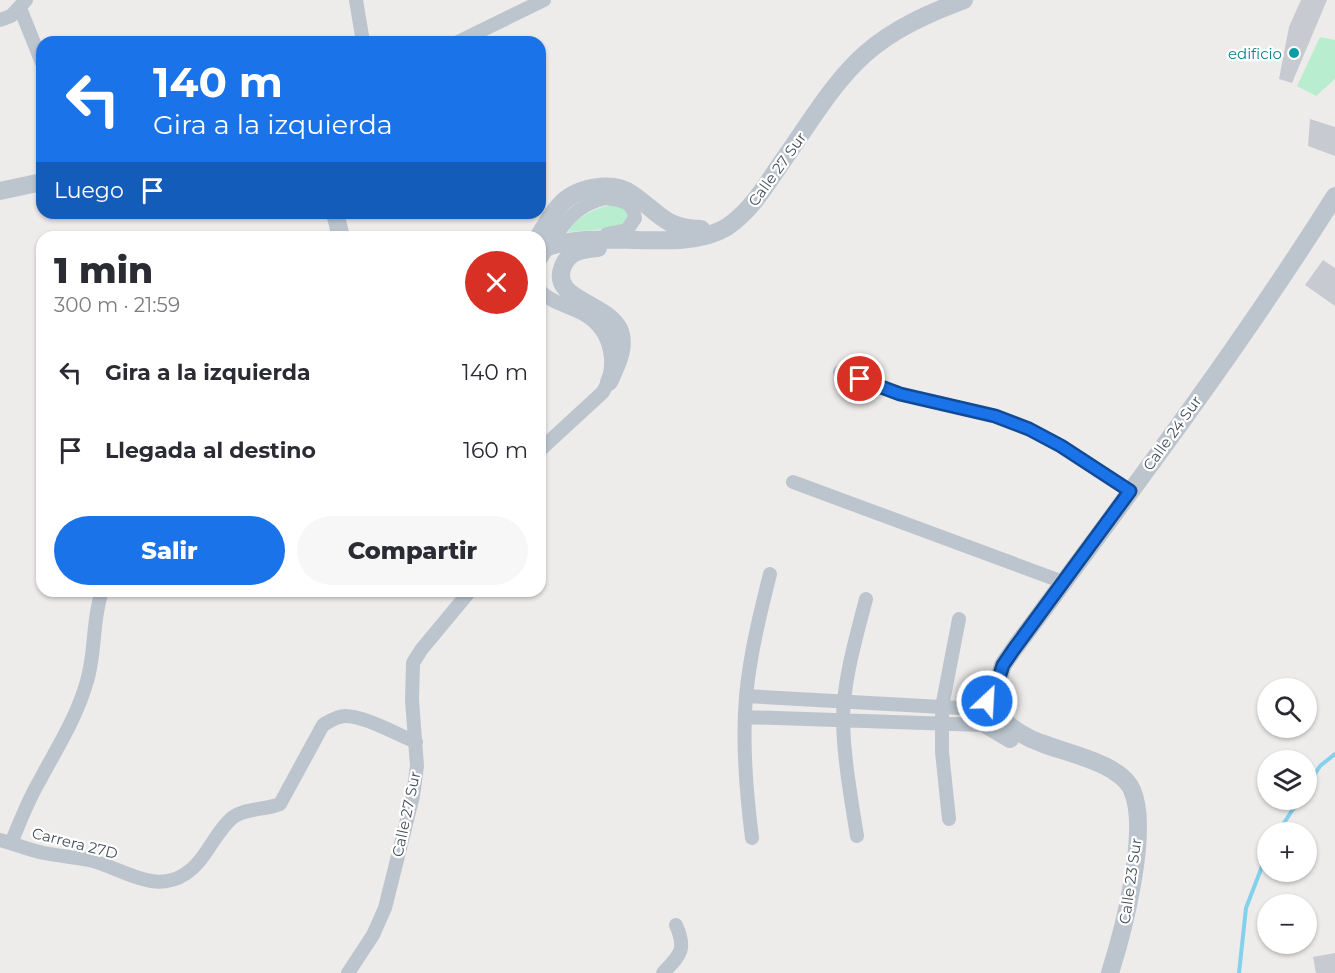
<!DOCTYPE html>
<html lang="es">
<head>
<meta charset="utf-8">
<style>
	body { margin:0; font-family:Montserrat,sans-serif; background:#f7f7f7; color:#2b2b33; height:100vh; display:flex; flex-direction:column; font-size:22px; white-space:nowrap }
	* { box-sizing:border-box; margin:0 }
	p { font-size:20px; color:#7c7c81 }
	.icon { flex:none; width:33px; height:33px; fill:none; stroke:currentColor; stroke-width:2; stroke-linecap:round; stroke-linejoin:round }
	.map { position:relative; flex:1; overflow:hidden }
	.panel { position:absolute; left:36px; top:231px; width:510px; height:366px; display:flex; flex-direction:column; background:#fff; border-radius:18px; box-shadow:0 2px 4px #0004 }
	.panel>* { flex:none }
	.banner { position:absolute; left:36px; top:36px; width:510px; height:183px; border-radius:18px; box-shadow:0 2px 4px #0004; background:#1a73e8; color:#fff; overflow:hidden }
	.fabs { position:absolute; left:1257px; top:678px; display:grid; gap:12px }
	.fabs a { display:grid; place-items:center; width:60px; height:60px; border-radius:50%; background:#fff; box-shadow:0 2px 4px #0004; font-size:30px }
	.pin { position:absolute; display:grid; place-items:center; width:51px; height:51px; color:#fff; margin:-26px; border:3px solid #fff; border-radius:50%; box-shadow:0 2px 6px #0007 }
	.me { position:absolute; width:66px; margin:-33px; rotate:25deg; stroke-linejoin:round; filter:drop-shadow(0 0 4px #0008) }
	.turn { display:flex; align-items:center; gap:21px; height:126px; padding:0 18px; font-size:27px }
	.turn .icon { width:78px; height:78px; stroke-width:2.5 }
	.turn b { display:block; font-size:42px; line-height:51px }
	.then { display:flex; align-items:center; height:57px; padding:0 18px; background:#0003; gap:12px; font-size:22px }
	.round { display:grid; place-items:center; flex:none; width:63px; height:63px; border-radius:32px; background:#f7f7f7 }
	.head { display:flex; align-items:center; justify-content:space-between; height:102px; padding:0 18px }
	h1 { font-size:36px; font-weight:800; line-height:45px }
	.action { display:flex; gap:12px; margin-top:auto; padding:12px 18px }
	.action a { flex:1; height:69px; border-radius:36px; background:#1a73e8; color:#fff; font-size:24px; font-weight:800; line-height:69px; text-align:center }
	.action a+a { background:#f7f7f7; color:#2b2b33 }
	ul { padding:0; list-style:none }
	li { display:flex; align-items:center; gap:18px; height:78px; padding:0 18px }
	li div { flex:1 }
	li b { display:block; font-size:22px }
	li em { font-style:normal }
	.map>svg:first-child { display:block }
	.green { fill:#b8eecf }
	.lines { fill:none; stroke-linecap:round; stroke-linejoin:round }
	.stream { stroke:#84d1ec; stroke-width:4 }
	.building { fill:#c8cad1 }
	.minor { stroke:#bcc5ce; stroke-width:14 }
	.tertiary { stroke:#bcc5ce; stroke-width:18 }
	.minor-bridge { stroke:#bcc5ce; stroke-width:14 }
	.route-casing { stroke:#114b97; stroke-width:15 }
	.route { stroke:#1a73e8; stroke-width:10 }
	.culture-dot { fill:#0f9aa8; stroke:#fff; stroke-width:2 }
	.labels { text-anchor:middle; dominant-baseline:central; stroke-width:4.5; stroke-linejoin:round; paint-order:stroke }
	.culture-label { font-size:15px; fill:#0d838f; stroke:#fff; text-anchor:end }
	.street-label { font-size:15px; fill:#444e59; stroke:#fff }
</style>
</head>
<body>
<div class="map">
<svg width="1335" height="973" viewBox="0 0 1335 973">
	<rect width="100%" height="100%" fill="#eeebeb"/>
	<path class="green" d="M1320,37L1335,40V79L1316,96L1297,86Z
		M612,205L624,207L628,214L626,223L619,228L568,232C577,216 595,208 612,205Z"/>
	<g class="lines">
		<path class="stream" d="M1306,788L1320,766L1335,754
			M1278,832L1299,800
			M1239,973L1246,908L1268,851"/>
	</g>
	<path class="building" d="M1301,0H1327L1292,83L1279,79L1289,27Z
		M1310,119L1335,127V156L1308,146Z
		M1323,260L1335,268V306L1305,285Z
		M1335,953V973H1316L1313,957Z"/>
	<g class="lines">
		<path class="minor" d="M356,0L363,42
			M20,8L42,63
			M0,20L11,16L26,0
			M458,42L544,0
			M606,198C621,200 633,201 635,218L627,230L607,234
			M540,291C553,304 570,306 585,315C612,331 618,366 603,392L540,450
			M840,372L901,394L995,416L1029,429L1061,446L1130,491
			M793,482L1063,582
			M746,696L978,709
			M745,717L982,725
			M949,819L942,752V707L959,619
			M857,836C851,798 844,760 843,721C843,681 856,638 866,599
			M752,838C746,791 742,743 746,696C750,654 760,614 770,574
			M0,840C15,844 29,850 44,853C59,856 74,857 89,860C120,867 154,895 185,874C206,861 214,833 232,818C244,808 266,810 280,804L323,725C330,721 337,716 345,716C365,716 396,734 416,742
			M11,843C20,822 28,800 40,780C57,748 77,717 87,681C96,651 92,620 102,591
			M348,973L373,935L385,908L413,796L417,766L412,700L413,663L421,650L470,591
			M663,973C680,955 687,950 676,925"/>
		<path class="tertiary" d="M0,191L42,182
			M335,213L341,237
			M538,237C545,227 551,215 559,206C575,187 612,180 632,194C660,213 663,228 701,229
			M598,248C584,249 569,251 563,266C549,299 605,302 619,329C627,347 616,366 609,382
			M540,250C597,225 679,256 727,227C751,211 766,185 782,162C807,127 833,82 865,54C893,29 929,13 964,0
			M992,700L1003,665L1014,649C1124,501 1236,353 1335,196
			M1001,706L992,700L983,702L978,709V720L1010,739
			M1002,720C1014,729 1026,738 1041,743C1062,751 1085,756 1105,766C1115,771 1128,780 1132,790C1150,830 1123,932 1110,973"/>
		<path class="minor-bridge" d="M540,260C558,232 571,205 606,198"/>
	</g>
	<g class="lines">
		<g class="route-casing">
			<path id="route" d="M860,379L900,394L995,416L1029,429L1061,446L1130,491L1014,649L1003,665L992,700L987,701"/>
		</g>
		<use href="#route" class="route"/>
	</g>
	<circle class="culture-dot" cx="1294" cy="53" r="6"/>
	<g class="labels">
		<g class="culture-label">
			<text x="1282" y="53">edificio</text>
		</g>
		<g class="street-label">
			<text transform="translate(777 169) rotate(-54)">Calle 27 Sur</text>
			<text transform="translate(1172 433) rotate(-54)">Calle 24 Sur</text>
			<text transform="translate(406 814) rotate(-78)">Calle 27 Sur</text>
			<text transform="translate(75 843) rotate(14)">Carrera 27D</text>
			<text transform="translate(1130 881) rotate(-82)">Calle 23 Sur</text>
		</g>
	</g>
</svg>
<div class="fabs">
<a><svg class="icon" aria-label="search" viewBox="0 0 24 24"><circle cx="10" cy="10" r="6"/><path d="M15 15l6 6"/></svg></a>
<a><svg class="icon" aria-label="layers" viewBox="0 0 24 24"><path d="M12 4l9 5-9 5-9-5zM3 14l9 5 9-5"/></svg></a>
<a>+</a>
<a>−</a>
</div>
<div class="pin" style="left:860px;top:379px;background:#d93025"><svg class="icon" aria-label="arrive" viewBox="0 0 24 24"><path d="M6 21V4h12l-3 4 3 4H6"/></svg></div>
<svg class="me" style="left:987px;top:701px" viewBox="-20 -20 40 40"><circle r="17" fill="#1a73e8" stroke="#fff" stroke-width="3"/><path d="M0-11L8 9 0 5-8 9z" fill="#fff"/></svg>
<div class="banner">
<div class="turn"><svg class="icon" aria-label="left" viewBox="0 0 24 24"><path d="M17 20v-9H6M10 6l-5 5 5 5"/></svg><div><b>140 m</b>Gira a la izquierda</div></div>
<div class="then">Luego<svg class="icon" aria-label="arrive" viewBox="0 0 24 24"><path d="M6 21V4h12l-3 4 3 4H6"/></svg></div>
</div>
<section class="panel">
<div class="head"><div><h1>1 min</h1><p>300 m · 21:59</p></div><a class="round" style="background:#d93025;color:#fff"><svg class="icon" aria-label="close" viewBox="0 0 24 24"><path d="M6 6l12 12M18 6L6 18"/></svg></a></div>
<ul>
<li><svg class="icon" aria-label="left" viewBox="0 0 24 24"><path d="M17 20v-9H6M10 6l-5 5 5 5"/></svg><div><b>Gira a la izquierda</b></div><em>140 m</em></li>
<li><svg class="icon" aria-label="arrive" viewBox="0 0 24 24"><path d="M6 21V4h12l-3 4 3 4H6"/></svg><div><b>Llegada al destino</b></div><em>160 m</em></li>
</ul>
<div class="action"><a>Salir</a><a>Compartir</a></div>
</section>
</div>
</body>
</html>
